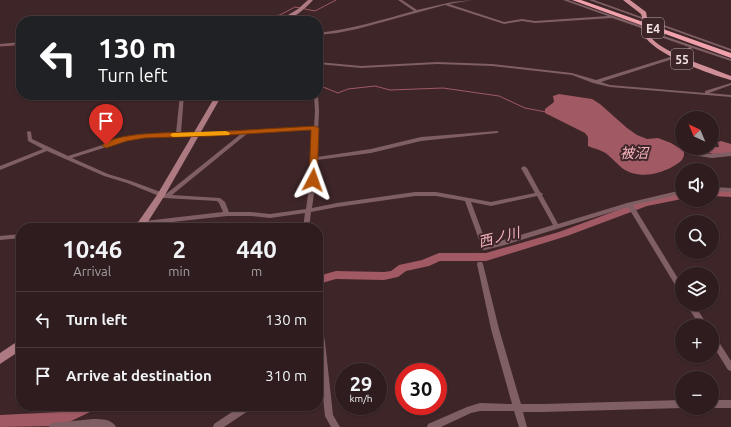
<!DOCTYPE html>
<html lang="en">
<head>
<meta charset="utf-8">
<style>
	body { margin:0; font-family:Ubuntu,"Noto Sans JP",sans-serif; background:#3a292b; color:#f1f3f6; height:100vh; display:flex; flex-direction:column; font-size:15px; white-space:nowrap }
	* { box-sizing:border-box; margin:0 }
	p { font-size:13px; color:#a7a1a4 }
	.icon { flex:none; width:22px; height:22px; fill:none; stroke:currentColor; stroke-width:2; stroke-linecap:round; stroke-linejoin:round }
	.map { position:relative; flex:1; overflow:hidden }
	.details { position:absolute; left:16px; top:223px; width:307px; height:188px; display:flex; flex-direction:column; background:#2e1c1e; border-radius:16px; box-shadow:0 1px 3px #0004,0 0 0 1px #493a3c }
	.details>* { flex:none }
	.hud { position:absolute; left:16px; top:16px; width:307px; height:84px; border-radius:16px; box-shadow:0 1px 3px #0004,0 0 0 1px #493a3c; background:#202124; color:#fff; overflow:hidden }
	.needle { width:26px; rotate:316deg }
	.buttons { position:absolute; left:675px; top:111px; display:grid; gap:8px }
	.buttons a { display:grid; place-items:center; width:44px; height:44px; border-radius:50%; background:#2e1c1e; box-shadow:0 1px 3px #0004,0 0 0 1px #493a3c; font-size:20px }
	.speed { position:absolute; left:335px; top:363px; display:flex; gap:8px; font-size:20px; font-weight:700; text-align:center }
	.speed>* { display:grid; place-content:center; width:52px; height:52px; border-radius:50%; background:#2e1c1e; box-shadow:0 1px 3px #0004,0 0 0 1px #493a3c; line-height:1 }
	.speed small { font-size:10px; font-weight:400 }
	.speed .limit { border:6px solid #d22; background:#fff; color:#111 }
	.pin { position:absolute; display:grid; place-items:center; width:34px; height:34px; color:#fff; margin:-41px -17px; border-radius:50% 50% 50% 0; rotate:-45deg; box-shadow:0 0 4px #0007 }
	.pin .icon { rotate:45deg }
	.me { position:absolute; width:44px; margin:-22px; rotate:4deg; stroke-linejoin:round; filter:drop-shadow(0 0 3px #0008) }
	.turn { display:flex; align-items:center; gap:14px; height:84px; padding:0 16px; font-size:18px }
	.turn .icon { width:52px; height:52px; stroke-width:2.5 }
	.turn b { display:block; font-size:28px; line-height:34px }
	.eta { display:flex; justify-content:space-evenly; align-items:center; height:68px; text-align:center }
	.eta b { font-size:24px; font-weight:700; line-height:28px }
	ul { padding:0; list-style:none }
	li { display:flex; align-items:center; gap:12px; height:56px; padding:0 16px; border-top:1px solid #493a3c }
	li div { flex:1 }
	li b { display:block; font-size:15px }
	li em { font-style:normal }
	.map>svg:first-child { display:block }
	.water { fill:#a15964 }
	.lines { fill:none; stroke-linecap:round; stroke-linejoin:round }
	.stream { stroke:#a15964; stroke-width:1 }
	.river { fill:#a15964; fill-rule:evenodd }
	.street { fill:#7f5f63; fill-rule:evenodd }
	.secondary { fill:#ad7a81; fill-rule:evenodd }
	.primary { fill:#d18f98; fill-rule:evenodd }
	.highway { fill:#f1a1ac; fill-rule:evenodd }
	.route { fill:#b45309; stroke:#753606 }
	.slow { fill:#f59e0b }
	.labels { text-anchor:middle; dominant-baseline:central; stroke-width:4; stroke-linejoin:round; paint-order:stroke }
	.shield { fill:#3d2528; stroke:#bcaaac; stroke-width:1 }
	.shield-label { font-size:12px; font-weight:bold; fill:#f3e3e4 }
	.water-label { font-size:14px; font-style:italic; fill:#f9b8c0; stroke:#3d2528 }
</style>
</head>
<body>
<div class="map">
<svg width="731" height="427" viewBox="0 0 731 427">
	<rect width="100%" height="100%" fill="#3d2528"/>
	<path class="water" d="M559,94L592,99L600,104L627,128L637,135L647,139L658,138L671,143L684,151C685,160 679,163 672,167C657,175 637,179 622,168C617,164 613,159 608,155C603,150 594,149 588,146V137L585,133L545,113V109L554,102L553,96Z
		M721,141L731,144V153L713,154L694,148L719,147L718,142Z"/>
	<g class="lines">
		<path class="stream" d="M253,21L255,19L280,15L295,7L315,11L336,0
			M0,46L14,45
			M318,85L338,93L348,89L375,86L390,90L443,88L499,96L525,108L546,112"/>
		<path class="river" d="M712,190L731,191V197L712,196Z
			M682,193V199L647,206L567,236L486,261H440L429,266L406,271L398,277L384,280L336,279L318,284V276L336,271L384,272L391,271L399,265L422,260L439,253H486L559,232L642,201Z
			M73,406H94L92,411L61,426L0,427V415L60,412Z"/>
		<path class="street" d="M398,0H402L417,10L452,2L473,0L449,4L504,22L522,19L535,21L608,16L563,0H568L645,27L646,28L644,29L731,59V61L692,48L690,51L682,56L601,82L610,85L705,93V91L731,83V85L709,93L731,95V97L610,87L593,83L572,75L492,66L437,64L361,68L318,64V62L361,66L437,62L492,64L572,73L596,80L680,54L688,49L689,47L643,31L642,30L644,29L612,18L535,23L522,21L504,24L445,5L357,29L337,33L318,35V33C351,29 382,20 414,11Z
			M589,0H594L731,49V51Z
			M21,42V44L0,46V44Z
			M180,95H184L181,133L314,127L315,111L314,95H318L319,111L317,157L371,149L421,137L497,131L499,132L497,133L421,141L371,153L317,160V173L312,208L337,203L415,192H436L491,202L535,193L521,168L524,166L527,168L540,192L543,194L542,195L558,224L627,203L682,190V194L633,205L682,285V294L680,293L628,207L505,245L485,250H483L482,248L465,201L436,196H415L337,207L311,212L309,228H303L305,213L270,218L251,216H227L136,226H96L84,228H69L72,226L96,222H136L223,212L219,203L217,201L164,198L127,183L104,176L47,151L0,170V166L43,149L28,141L27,132L29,131L31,132L32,139L68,156L124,138L138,134L176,133ZM314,130L311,173L306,209L270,214L251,212H229L225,202L220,198L172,195L248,133ZM242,133L166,194L131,181L108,174L72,158L138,137L176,136H180ZM537,196L553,225L487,245L471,202L491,206Z
			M692,152L712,154L731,152V156L712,158L690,155L689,154L690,153Z
			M712,187L731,188V192L712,191Z
			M21,234V238L0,240V236Z
			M478,262H482L483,264L499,329L521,404H543L682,400V408L543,412H523L527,427H519L514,411H480L471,413L441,427H427L428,424L467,407L480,403L512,404L491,329L477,264Z
			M686,304H694L708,326H700Z
			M318,323L321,324L322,326L325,342L333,415L340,427H331L325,416L318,350Z
			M712,335L715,336L731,361V371L728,370L712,344Z
			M712,400H731V408H712Z
			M241,406H252L251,409L224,427H213L214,424Z
			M93,419C102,419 112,419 116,427H49L50,424L53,423Z"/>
		<path class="secondary" d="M308,0H313C305,9 292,21 278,21L298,9Z
			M216,95H222L165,195L144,228H134L157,195Z
			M21,339V350L0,364V353Z"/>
		<path class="primary" d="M623,0H630L646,12L648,23H644L641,14Z
			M642,26H646C647,28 648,32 649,35C659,52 712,68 731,76V80C712,75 638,50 642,26Z"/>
		<path class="highway" d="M572,0H581L731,53V58Z"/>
	</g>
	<path class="route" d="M315,126L319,128L317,180L313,182L309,180L311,130L213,136L145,138L127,141L106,148L102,145C119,130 189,133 214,132C247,130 281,128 315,126Z"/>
	<path class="slow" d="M226,131L230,133L229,135L173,137L170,135L173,133Z"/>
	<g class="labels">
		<g class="shield">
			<rect x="642" y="18" width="22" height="20" rx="3"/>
			<rect x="671" y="49" width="22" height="20" rx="3"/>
		</g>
		<g class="shield-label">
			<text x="653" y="28">E4</text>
			<text x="682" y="59">55</text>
		</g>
		<g class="water-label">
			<text x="634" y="153">被沼</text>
			<text transform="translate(499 237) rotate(-14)">西ノ川</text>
		</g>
	</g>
</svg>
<div class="buttons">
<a><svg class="needle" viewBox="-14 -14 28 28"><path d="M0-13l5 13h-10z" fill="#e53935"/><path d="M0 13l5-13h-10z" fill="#a7a1a4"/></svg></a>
<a><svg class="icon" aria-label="sound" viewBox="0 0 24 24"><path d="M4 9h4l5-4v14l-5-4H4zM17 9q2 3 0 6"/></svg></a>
<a><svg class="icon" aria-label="search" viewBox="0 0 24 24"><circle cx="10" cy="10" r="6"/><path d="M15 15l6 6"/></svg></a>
<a><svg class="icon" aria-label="layers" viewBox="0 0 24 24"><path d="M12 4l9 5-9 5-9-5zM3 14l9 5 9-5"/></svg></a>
<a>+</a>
<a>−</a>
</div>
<div class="speed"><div>29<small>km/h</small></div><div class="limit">30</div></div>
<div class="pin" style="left:106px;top:145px;background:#d93025"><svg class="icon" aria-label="arrive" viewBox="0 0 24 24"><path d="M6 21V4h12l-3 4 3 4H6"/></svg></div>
<svg class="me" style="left:313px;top:180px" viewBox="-20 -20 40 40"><path d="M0-17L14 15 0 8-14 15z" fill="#b45309" stroke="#fff" stroke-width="4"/></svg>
<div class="hud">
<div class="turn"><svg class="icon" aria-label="left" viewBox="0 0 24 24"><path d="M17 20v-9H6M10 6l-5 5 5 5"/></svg><div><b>130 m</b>Turn left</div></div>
</div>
<section class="details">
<div class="eta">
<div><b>10:46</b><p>Arrival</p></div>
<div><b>2</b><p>min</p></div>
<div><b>440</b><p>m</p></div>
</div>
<ul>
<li><svg class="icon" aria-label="left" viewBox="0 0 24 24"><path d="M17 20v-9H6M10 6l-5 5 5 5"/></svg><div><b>Turn left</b></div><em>130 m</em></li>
<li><svg class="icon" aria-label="arrive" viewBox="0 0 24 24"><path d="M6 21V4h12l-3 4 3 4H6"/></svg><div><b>Arrive at destination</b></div><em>310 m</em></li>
</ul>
</section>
</div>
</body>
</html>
